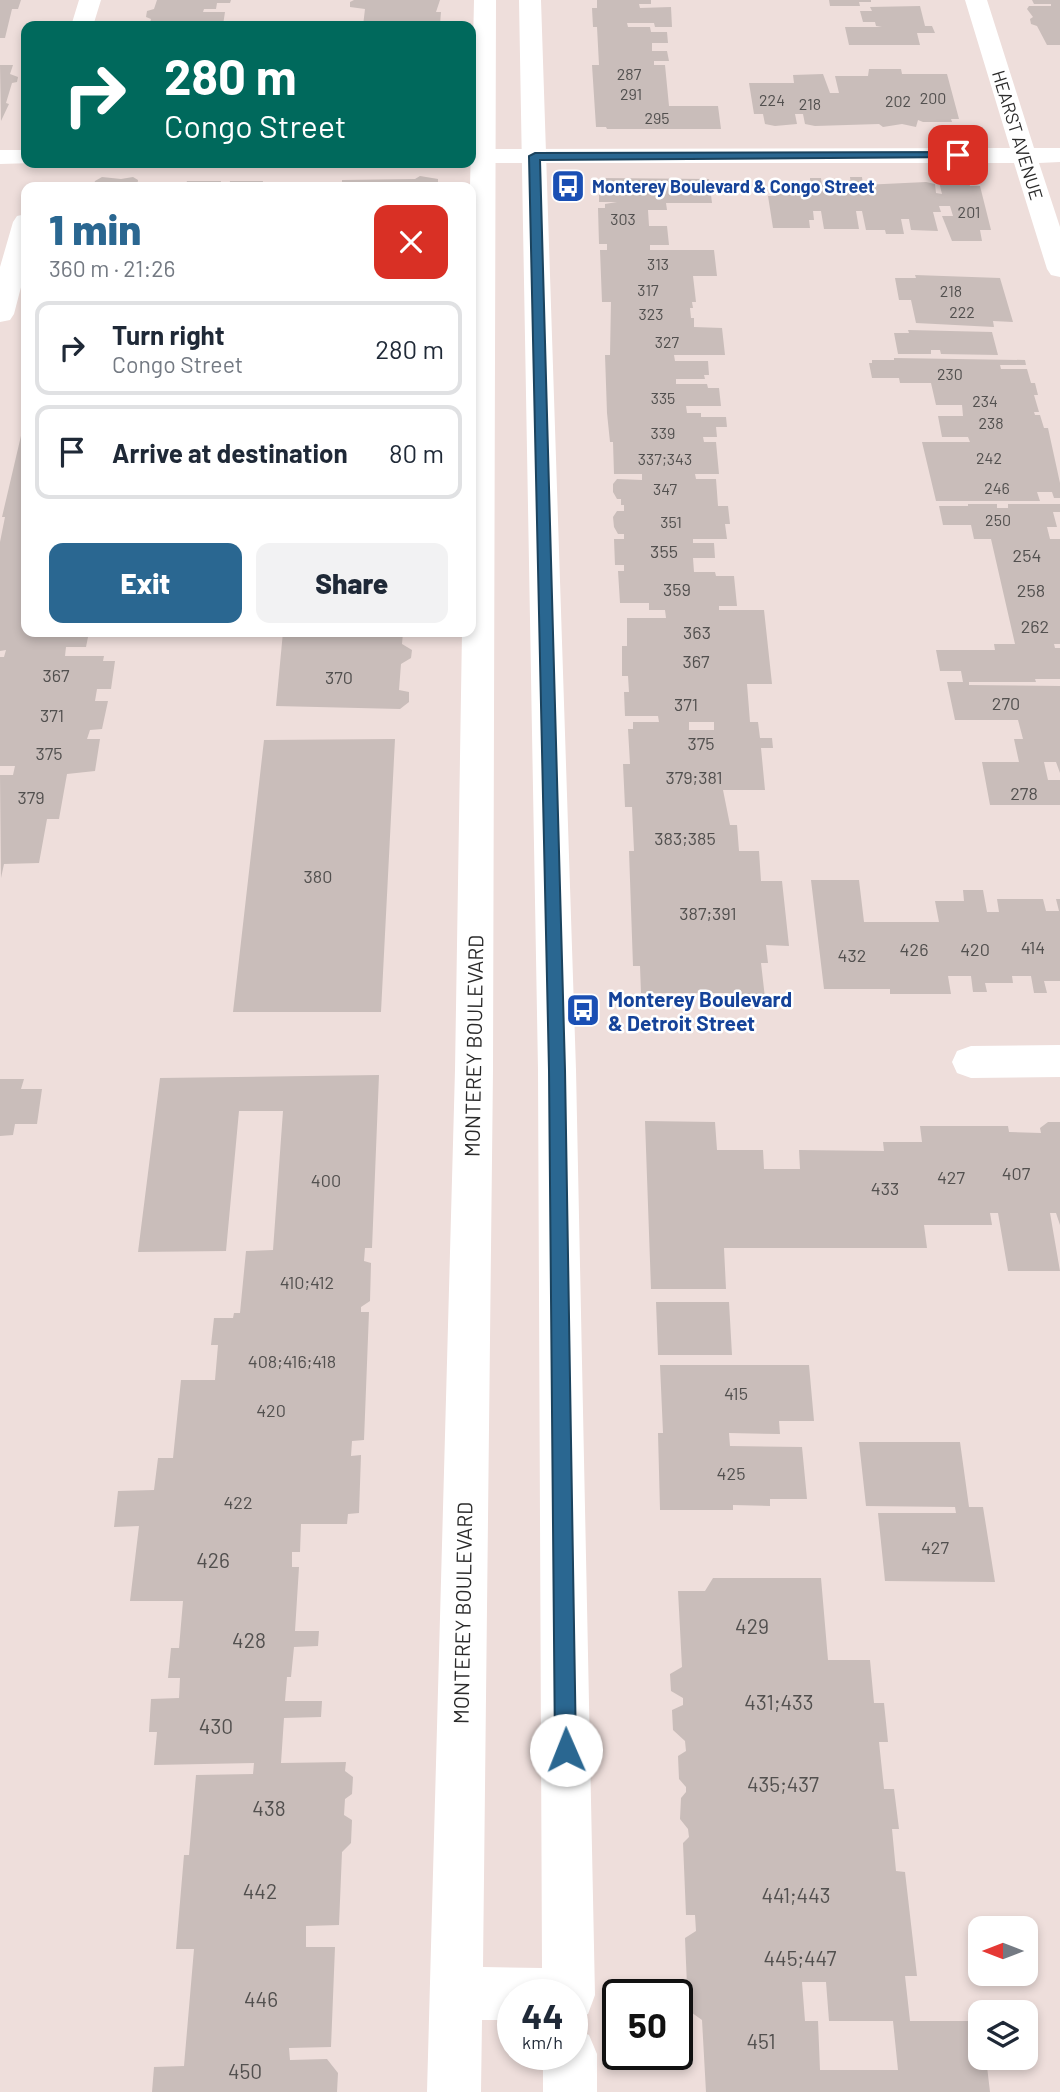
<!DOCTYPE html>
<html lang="en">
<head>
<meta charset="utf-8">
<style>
	body { margin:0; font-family:Barlow,sans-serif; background:#f2f2f3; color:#1f2937; height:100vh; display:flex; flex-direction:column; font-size:26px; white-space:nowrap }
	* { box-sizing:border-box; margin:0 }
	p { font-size:23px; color:#747a83 }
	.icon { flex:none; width:38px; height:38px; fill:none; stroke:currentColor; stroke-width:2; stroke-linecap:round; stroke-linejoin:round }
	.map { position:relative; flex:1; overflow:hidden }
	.sheet { position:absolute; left:21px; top:182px; width:455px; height:455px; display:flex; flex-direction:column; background:#fff; border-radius:14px; box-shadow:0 4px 10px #0003 }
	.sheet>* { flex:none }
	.guide { position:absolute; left:21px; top:21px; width:455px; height:147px; border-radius:14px; box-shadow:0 4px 10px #0003; background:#00695c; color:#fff; overflow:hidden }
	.needle { width:46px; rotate:270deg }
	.controls { position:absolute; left:968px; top:1916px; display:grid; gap:14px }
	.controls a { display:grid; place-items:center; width:70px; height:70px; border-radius:14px; background:#fff; box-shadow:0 4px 10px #0003; font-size:35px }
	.speed { position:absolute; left:497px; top:1979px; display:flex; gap:14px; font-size:35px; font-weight:700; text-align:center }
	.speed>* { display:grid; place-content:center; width:91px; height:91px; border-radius:50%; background:#fff; box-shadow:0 4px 10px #0003; line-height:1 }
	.speed small { font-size:18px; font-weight:400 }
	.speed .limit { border:4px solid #111; border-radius:10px; background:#fff; color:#111 }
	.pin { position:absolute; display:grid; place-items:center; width:60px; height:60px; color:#fff; margin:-30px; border-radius:14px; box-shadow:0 4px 10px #0006 }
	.me { position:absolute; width:77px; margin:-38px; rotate:359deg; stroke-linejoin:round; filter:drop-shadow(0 0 5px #0008) }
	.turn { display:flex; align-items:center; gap:24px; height:147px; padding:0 28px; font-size:32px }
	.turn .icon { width:91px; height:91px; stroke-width:2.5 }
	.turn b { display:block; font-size:49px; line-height:60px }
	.round { display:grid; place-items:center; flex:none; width:74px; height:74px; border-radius:14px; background:#f2f2f3 }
	.headline { display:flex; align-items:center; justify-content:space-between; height:119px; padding:0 28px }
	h1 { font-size:42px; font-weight:800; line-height:52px; color:#2a6791 }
	.cta { display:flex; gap:14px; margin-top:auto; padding:14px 28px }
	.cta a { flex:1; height:80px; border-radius:14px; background:#2a6791; color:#fff; font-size:28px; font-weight:800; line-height:80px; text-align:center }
	.cta a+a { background:#f2f2f3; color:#1f2937 }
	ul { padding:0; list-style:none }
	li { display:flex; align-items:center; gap:21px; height:94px; margin:0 14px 10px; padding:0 14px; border:4px solid #e0e1e3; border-radius:14px }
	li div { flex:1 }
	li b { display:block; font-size:26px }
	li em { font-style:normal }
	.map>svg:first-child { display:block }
	.building { fill:#c9bdba; fill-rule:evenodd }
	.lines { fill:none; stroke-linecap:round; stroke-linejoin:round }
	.minor { fill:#fff; fill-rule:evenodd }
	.secondary { fill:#fff; fill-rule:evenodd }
	.route { fill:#2a6791; stroke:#1b435e; stroke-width:2 }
	.labels { text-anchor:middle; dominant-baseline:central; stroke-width:5; stroke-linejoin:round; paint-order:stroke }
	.far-number-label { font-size:16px; fill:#52504f }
	.far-street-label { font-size:18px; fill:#2b2b2b; stroke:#fff }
	.far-transit-label { font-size:18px; font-weight:bold; fill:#164399; stroke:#fff; text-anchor:start }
	.number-label { font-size:18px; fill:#52504f }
	.transit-label { font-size:21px; font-weight:bold; fill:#164399; stroke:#fff; text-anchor:start }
	.street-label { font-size:21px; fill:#2b2b2b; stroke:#fff }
	.near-number-label { font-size:21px; fill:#52504f }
</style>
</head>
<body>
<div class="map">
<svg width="1060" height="2092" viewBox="0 0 1060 2092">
	<rect width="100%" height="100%" fill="#eededb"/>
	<path class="building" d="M0,0H21L18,9H12L5,38H0Z
		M157,0H231L230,3H217L216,9H204L203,12H225L223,25L149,26L151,19L146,17L147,11L154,9Z
		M354,0H440L436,12H441L440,24L363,26L365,9L350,7V2Z
		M597,0H651V4H639L640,8L671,7L672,27H655L654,23H627L628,27H650L651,32H667L668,43H652V51H667L669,61H654V65H665L669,106H718L721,129H607L606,127H596L592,65H599L597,27H593L592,8H597Z
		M829,0H871V2H859L860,6H830Z
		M1032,0H1060V45H1047L1037,26L1031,24L1030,19L1033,17L1027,9L1029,6H1051V4H1034Z
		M920,6L925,26H932L935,33H917L920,45H849L845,27H882L876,26L875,22H863L860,11H872L870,7Z
		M0,65H13L10,74L18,77L17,82L12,83L6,103L9,104L1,121Z
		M869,69H901L902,74H947L959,119H951L952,122H923L918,120L916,127L902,124L883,127L879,124L815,126L805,124L803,114H795L797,124L775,126L765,124L763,114H754L749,83H794L793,75L823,74L830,93H839L835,76H868Z
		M420,176L438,179V186L342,187V180L415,179Z
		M102,177L121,179L133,177L138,180L137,187H93L95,181Z
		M850,177H862L863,185L926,182L935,184L936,193L942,194L939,182L946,179L969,181L970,186H980L991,230H980L982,241H952L942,216H953L950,206H939L941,212H933L938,231L911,230L909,219H901L904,234H886L885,230H866L862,211H856L859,229H824L821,211H813L814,220H809L810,228H773L768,196H776L775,186L783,184L802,186L804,196H810V178H821L822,185H851Z
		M599,178L709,179L712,203H666L667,210H648L649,226H667L669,245H650V250H714L717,276H693L696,302H692L693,308H690L691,318H694V327L722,328L725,355H674L675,361H708L709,375H704L705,379H676V384H707L708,388H719L721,406H686L687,413H701V417H726L727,427H716L717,437H703L704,442H716L719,474H695L696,479H716L718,506H728L730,524H725L727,539H693V543H714L715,558H693L694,572H715L716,576H734L737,606H719V610H764L772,684H747L750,722H758L760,738H772L773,748H761L765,790H723L730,825H737L739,851H759L761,881H782L789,946L766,945L768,963H761L765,998H738L737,993H641L640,966H633L629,851H634L632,807H625L623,764H630L628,729H633V722H659L658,716H625L624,692H629L628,676H622V646H627V618H666L665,610H649V603H620L618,571H624V565H615L614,539H624V534H618L614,527L613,517L617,511H624V505H621V499H617L613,492V484L617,479L642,480V474H614L613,442H610L607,413L605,355H610L611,302H602L600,250H607V244H599L598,208H605V204L617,202H599ZM689,722H714V730H689Z
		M187,181H221L220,187H185Z
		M230,181H263L262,187H229Z
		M915,275L1000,278L1013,322L993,321L994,327L916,323L911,300H899L895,278H916Z
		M908,330L992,332L998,355L941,354L940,350H931V354H898L894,333H909Z
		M894,358L1025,360L1026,365H1000L1001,369H1027L1031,383H1035L1038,395H1034L1039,412H1034L1035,415H1040L1044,428H1048L1060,483V498H1054L1052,492H1037L1040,501H936L922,442H970L968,437H942L938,416H963L962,405H936L931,383H900L899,378H872L869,363H872V360H894Z
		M24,423H26V632H89L86,647H66L65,656H104L103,661H115L111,689H97L95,701H108L102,729L90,730L87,739H100L95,771L67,774L59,819H47L39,863L4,864L1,878L0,775H13L15,766H0V657H4L6,650L0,651V542L5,517H2Z
		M968,504H997V508H1008V504H1060V512H1053L1057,527H1047L1050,539H1060V644H1054L1055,648H1060V679H1035L1036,682H969V685L1060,686V773L1056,762H1044L1048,780H1060V805H990L982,762H1019L1014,739H1023L1018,720H955L947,682H963L961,671H940L936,650H995L994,644H1015L991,539H974L971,525H943L939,506H968Z
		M283,632H403L402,644L412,650L411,658L401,664L399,690L409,692V702L400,709L276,706Z
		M395,739L381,1012H233L264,740Z
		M811,880H859L864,922H939L935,901H964L963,890H983L987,912H999L997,899H1043L1046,911H1059L1056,899H1060V981H1044L1047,993H1034L1031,976H1012L1013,983H985L987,992H973L971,976H948L951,994H890V989H824Z
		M379,1075L372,1248H365L364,1261L371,1263L370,1301L361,1307V1312H369L364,1440L352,1441L351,1456L361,1455L359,1513L348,1514L347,1524H301L300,1552H292V1567H299L295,1631H319L318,1646L294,1647L291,1677H287L285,1701H322L321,1717L284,1718L281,1763L346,1762L345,1771L353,1777L352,1794L345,1799L344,1815L352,1820L351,1843L342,1852L339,1925L306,1926V1947H335L331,2047L289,2048L290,2060L327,2059L338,2073L337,2092H152L154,2067L184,2066L194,1949H176L184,1855H189L196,1775L253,1774L254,1763L154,1765L157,1732H149L151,1699L179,1698L180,1678H168L171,1648H179L183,1601H130L139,1526L114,1527L118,1491L154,1490L158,1458H173L181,1380H215L218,1345H211L214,1318H233L234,1313H240L246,1251L273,1250L283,1111H239L226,1251L138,1252L160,1078Z
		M0,1079H24L21,1089H42L37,1124H15L13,1135L0,1136Z
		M645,1121L715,1122L717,1150H763L764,1169H800L799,1150L884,1151L883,1142H922L920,1126H1008L1009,1132L1041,1133L1040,1128L1048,1122H1060V1225L1056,1213H1050L1060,1271H1008L998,1213H990L992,1225H924L927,1248H724L726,1289H651Z
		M656,1302H729L732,1355H658Z
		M660,1365H809L814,1421H779L780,1434L729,1433L730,1446L802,1447L807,1499H770V1506L733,1505V1510H660L658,1433H663Z
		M859,1442H960L969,1507H983L995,1582L885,1581L878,1513H956L955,1507L866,1506Z
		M713,1578H821L828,1660H870L874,1703H884L888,1742H879L884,1789H894L899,1829H892L896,1871L905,1872L917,1976H905L910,2021H980V2058H986L990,2092H706L702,2020L688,2010L685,1938L696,1931L695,1915H686L683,1843L689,1837L688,1829L680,1819L681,1798L686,1792V1787L679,1779L678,1756L686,1751L685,1741L673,1730L672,1710L683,1705V1698L671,1691L670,1674L682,1667L678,1591H705ZM802,1982H826L829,2021H893L898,2070H820L818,2021H805Z"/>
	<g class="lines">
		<path class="minor" d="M79,0H101L93,26H71Z
			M965,0H987L1034,148H1060V162L1039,163L1060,227V277L1051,275L1047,269L1014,163H468H471V149L1010,148Z
			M0,150H26V163H33L0,164Z
			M26,214V268L14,314L10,320L0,322V267L13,222L17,216Z
			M1060,1045V1077L971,1078L957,1073L952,1062L957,1051L971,1046Z"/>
		<path class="secondary" d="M474,0H496L493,1070L483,1967L542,1968L538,1070L519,0H541L576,1070L595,1995L588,2014L572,2020V1995H513V2020H482L481,2092H427L455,1070L462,632H471L470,187Z
			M572,2028L589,2035L597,2054V2092H543V2054H572Z"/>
	</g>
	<path class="route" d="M958,152L962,153V157L540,160L565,1070L576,1750L573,1757L566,1760L558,1757L555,1750L549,1070L529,156L535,153Z"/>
	<defs>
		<g id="bus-square" transform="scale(1.75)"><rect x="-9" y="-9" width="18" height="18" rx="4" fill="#1a4fb4" stroke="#fff"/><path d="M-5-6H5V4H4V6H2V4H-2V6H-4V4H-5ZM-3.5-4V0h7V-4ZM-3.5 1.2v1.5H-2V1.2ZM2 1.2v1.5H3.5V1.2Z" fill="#fff"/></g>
	</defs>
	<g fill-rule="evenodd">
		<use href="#bus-square" x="568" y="186"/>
		<use href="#bus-square" x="583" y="1010"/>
	</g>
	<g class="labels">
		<g class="far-number-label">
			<text x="629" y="73">287</text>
			<text x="631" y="93">291</text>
			<text x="933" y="97">200</text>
			<text x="772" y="99">224</text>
			<text x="898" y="100">202</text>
			<text x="810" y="103">218</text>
			<text x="657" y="117">295</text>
			<text x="969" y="211">201</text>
			<text x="623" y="218">303</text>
			<text x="658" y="263">313</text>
			<text x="648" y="289">317</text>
			<text x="951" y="290">218</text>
			<text x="962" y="311">222</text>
			<text x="651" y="313">323</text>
			<text x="667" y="341">327</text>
			<text x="950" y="373">230</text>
			<text x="663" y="397">335</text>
			<text x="985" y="400">234</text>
			<text x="991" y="422">238</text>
			<text x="663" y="432">339</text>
			<text x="989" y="457">242</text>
			<text x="665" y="458">337;343</text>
			<text x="997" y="487">246</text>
			<text x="665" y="488">347</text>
			<text x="998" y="519">250</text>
			<text x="671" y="521">351</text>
		</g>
		<g class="far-street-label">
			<text transform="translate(1018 135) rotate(73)">HEARST AVENUE</text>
		</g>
		<g class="far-transit-label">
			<text x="592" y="186">Monterey Boulevard &amp; Congo Street</text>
		</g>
		<g class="number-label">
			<text x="664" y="551">355</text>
			<text x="1027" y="555">254</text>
			<text x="677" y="589">359</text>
			<text x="1031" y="590">258</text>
			<text x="1035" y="626">262</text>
			<text x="697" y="632">363</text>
			<text x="696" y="661">367</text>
			<text x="56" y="675">367</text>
			<text x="339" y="677">370</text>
			<text x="1006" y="703">270</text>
			<text x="686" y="704">371</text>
			<text x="52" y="715">371</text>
			<text x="701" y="743">375</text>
			<text x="49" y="753">375</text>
			<text x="694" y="777">379;381</text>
			<text x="1024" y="793">278</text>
			<text x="31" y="797">379</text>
			<text x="685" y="838">383;385</text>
			<text x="318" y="876">380</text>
			<text x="708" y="913">387;391</text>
			<text x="1033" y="947">414</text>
			<text x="914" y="949">426</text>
			<text x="975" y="949">420</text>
			<text x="852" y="955">432</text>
			<text x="1016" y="1173">407</text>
			<text x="951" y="1177">427</text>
			<text x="326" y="1180">400</text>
			<text x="885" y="1188">433</text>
			<text x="307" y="1282">410;412</text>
			<text x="292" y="1361">408;416;418</text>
			<text x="736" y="1393">415</text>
			<text x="271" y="1410">420</text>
			<text x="731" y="1473">425</text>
			<text x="238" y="1502">422</text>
			<text x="935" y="1547">427</text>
		</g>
		<g class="transit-label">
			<text x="608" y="998">Monterey Boulevard<tspan x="608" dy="24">&amp; Detroit Street</tspan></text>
		</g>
		<g class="street-label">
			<text transform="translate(473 1046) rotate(-89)">MONTEREY BOULEVARD</text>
			<text transform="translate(462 1613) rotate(-89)">MONTEREY BOULEVARD</text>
		</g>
		<g class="near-number-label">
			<text x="213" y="1559">426</text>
			<text x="752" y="1625">429</text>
			<text x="249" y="1639">428</text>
			<text x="779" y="1701">431;433</text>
			<text x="216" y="1725">430</text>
			<text x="783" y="1783">435;437</text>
			<text x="269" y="1807">438</text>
			<text x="260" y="1890">442</text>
			<text x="796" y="1894">441;443</text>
			<text x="800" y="1957">445;447</text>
			<text x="261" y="1998">446</text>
			<text x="761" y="2040">451</text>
			<text x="245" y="2070">450</text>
		</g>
	</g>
</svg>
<div class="controls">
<a><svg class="needle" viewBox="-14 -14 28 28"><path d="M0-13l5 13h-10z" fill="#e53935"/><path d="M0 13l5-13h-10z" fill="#747a83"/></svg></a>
<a><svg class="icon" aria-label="layers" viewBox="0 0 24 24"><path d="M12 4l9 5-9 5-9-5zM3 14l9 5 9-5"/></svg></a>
</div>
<div class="speed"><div>44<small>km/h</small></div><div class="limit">50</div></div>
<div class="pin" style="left:958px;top:155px;background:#d93025"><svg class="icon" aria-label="arrive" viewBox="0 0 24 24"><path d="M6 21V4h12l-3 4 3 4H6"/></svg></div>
<svg class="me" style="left:566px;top:1750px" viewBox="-20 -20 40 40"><circle r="19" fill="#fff"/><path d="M0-13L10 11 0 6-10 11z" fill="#2a6791"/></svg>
<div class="guide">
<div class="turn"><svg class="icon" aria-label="right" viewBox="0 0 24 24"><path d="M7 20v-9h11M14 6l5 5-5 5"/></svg><div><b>280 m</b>Congo Street</div></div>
</div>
<section class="sheet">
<div class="headline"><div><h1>1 min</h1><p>360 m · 21:26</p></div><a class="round" style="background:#d93025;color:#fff"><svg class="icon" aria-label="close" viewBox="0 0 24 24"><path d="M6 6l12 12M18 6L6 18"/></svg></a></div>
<ul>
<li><svg class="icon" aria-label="right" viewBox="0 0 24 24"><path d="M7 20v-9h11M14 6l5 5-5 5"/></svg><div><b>Turn right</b><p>Congo Street</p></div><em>280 m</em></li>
<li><svg class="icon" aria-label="arrive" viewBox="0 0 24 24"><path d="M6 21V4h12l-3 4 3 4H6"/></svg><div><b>Arrive at destination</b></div><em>80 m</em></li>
</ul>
<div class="cta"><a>Exit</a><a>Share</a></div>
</section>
</div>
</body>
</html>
